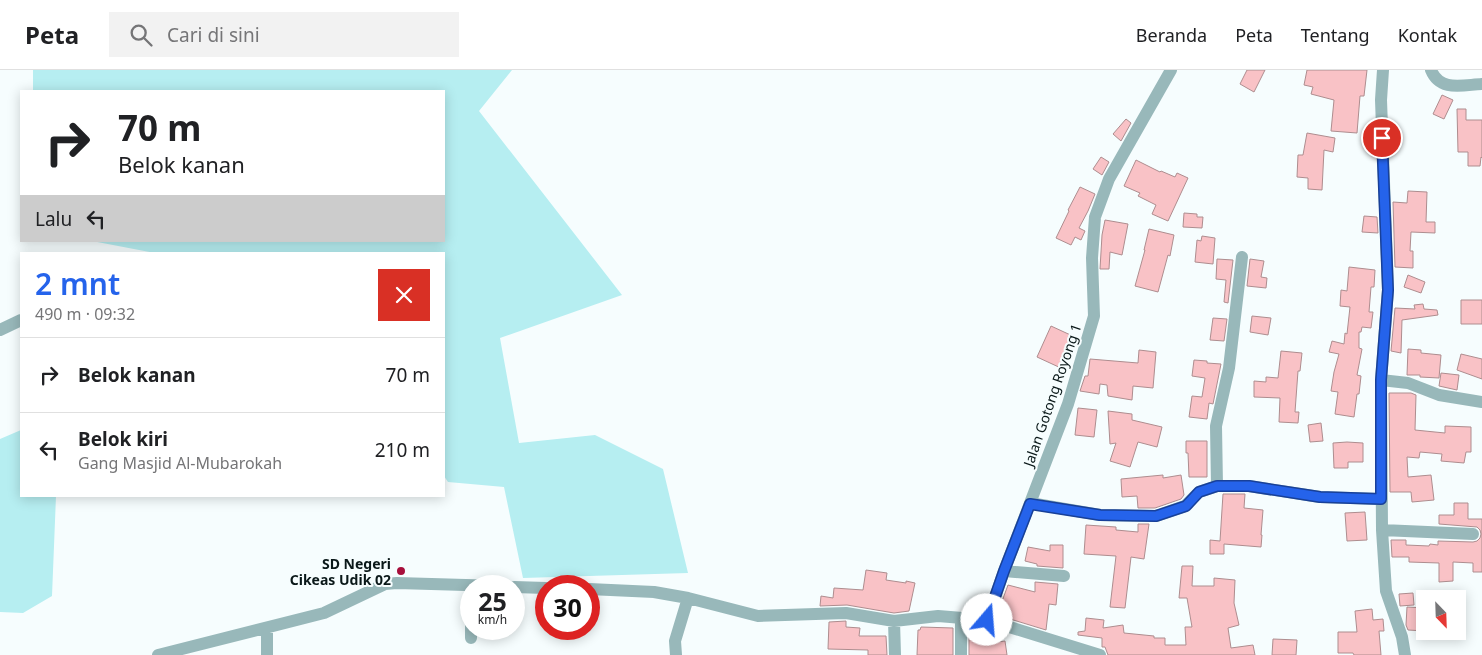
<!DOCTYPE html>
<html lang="id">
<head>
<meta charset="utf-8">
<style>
	body { margin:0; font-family:"Noto Sans",sans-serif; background:#f2f2f2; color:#202124; height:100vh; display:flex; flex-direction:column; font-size:19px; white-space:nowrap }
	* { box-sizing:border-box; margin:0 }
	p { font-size:16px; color:#757577 }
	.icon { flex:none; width:28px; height:28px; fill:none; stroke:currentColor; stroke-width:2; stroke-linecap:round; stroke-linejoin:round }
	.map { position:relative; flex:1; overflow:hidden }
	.side { position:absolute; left:20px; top:182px; width:425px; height:245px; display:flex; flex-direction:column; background:#fff; border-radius:0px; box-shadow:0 2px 12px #0003 }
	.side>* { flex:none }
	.hud { position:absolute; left:20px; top:20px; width:425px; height:152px; border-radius:0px; box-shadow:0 2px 12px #0003; background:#fff; color:#202124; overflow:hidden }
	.needle { width:32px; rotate:157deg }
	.controls { position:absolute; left:1416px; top:520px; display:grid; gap:10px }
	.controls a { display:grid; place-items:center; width:50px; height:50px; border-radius:0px; background:#fff; box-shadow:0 2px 12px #0003; font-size:25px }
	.speed { position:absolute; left:460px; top:505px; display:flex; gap:10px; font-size:25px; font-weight:700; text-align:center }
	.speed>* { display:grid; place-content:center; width:65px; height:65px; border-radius:50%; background:#fff; box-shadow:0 2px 12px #0003; line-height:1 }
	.speed small { font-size:12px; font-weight:400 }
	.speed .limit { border:8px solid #d22; background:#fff; color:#111 }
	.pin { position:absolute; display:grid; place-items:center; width:42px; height:42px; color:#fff; margin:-21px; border:2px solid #fff; border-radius:50%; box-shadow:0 1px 5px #0007 }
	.me { position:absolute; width:55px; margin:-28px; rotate:18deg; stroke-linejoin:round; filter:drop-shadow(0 0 4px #0008) }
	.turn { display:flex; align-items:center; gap:18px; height:105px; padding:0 15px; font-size:22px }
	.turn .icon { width:65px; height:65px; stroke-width:2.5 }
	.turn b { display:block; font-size:35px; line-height:42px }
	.then { display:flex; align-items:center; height:48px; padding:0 15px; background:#0003; gap:10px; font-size:19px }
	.round { display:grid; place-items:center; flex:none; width:52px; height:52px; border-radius:0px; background:#f2f2f2 }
	.head { display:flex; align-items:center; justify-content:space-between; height:85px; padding:0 15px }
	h1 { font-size:30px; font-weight:600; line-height:38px; color:#2563eb }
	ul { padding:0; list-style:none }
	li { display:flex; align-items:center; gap:15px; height:75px; padding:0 15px; border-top:1px solid #e0e0e0 }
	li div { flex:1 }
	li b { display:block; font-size:19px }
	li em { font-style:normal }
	header { display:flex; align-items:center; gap:30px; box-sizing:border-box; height:70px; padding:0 25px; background:#fff; border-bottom:1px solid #e0e0e0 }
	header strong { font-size:24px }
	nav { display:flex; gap:28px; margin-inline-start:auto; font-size:18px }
	.search { width:350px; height:45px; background:#f2f2f2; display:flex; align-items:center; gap:12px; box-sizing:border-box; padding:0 18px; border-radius:0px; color:#757577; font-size:19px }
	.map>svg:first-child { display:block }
	.green { fill:#b6eef1 }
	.building { fill:#f9c2c6; stroke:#ae8d8f }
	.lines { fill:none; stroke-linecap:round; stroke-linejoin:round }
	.street { stroke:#98b8ba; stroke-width:12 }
	.route-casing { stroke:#184099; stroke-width:12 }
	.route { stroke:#2563eb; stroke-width:9 }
	.poi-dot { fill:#a70e3b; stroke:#f6fdfe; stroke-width:2 }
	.labels { text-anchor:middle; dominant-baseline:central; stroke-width:4; stroke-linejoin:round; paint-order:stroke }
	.street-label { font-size:14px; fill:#0a1819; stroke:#f6fdfe }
	.poi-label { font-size:14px; font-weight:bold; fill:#0a1819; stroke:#f6fdfe; text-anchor:end }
</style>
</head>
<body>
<header>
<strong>Peta</strong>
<div class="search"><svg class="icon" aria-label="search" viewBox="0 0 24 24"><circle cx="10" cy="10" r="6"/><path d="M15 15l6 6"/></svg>Cari di sini</div>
<nav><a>Beranda</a><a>Peta</a><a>Tentang</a><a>Kontak</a></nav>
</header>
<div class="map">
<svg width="1482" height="585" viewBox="0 0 1482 585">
	<rect width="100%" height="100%" fill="#f6fdfe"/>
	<path class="green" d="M33,0H512L479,41L622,225L500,268L519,373L595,365L663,399L688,503L523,508L504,417L448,412L444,406V184H160L92,171H444V21H33Z
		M21,360V426H56L52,526L23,543L0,542V369Z"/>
	<path class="building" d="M1247,0H1265L1254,22L1240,14Z
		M1307,0H1367L1364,26H1360L1357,63L1331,61L1334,30L1311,24L1313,17L1304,15Z
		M1442,25L1453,30L1444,49L1433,44Z
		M1457,39H1466V50H1482V88L1481,87L1480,96H1468V82H1458Z
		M1126,49L1131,53L1121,71L1113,64Z
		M1307,63L1335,68L1333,82L1324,80L1322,120L1308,119V108L1297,107L1298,85H1303Z
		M1101,87L1109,92L1102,105L1093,99Z
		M1136,90L1160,102L1161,101L1175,107L1177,103L1188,108L1168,151L1152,144L1156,135L1138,126L1140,123L1124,116Z
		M1080,117L1095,124L1088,141L1079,158L1085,161L1081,170L1075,167L1071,175L1056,168L1069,141L1068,140Z
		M1408,121L1427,122L1426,152H1435V163L1411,162L1410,181H1413V198L1395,197L1393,132L1407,133Z
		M1184,143L1197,144V147H1203L1202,158L1183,157Z
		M1364,146L1377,147L1378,163L1362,162Z
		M1105,150L1128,154L1122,185L1110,182L1109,199H1100L1102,165Z
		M1149,159L1174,165L1170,186L1168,185L1158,222L1135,216L1145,180H1144Z
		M1202,166L1215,168L1213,194L1195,192L1197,170L1201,171Z
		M1217,189L1233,190L1228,233L1224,232L1226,210L1216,209Z
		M1250,189L1264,191L1261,207L1267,208L1266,218L1247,216Z
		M1349,197L1375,200L1374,217H1371L1369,242H1373L1371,258L1362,257L1361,262H1359V278L1362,279L1357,305L1361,306L1359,324H1357L1354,347L1335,344L1338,322L1331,321L1334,302L1339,284L1329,282L1332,271L1344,274L1345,263L1347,264L1350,237L1340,236L1341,220L1347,221Z
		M1408,205L1425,212L1421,223L1404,217Z
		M1461,230H1482V254H1461Z
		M1423,234L1424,239L1437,240L1438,245L1402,250L1401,283L1391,281L1395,238L1415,239L1414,235Z
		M1252,246L1271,248L1268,265L1250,262Z
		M1213,248L1227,249L1224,271L1210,270Z
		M1051,256L1077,268L1063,299L1037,287Z
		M1408,279L1421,280V283L1441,285L1439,308L1420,307V305H1407Z
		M1139,280L1156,282L1153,318L1133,316L1132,330L1108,326L1107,315L1100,314L1099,324L1080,321L1085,306H1088L1090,289L1138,293Z
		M1281,281L1302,283L1300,301H1298L1295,342H1299L1298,353L1279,352L1280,328L1254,327V311L1266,312V307L1278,308Z
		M1461,284L1482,289V309L1457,300Z
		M1194,290L1207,291V293L1221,294L1213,334L1209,333L1207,349L1189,347L1192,326L1202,327L1205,308L1192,306Z
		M1441,303L1459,305L1457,320L1439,316Z
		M1389,323H1411L1416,325L1415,360L1445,363V356L1471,357V382H1466L1464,393L1441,391L1442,384L1420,382L1419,388L1407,387L1408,407L1431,405L1434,430L1412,432L1411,422H1390Z
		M1078,338L1097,340L1094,367L1075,365Z
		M1108,341L1132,344V350L1162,357L1157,377L1138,372L1130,397L1110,391L1116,373L1110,374Z
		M1321,353L1323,371L1310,372L1308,355Z
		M1186,371H1207V407H1189L1188,383H1186Z
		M1347,372L1363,373V392H1348V398H1334L1333,373Z
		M1163,405V408L1181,405L1184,425L1181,429L1155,438H1138L1137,426L1122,427L1121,409Z
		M1223,424H1245L1244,438L1263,440L1261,465H1262L1261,477L1224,474V484H1210V470L1220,471Z
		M1454,433H1468V449H1482V502H1473V493L1453,492V511L1439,512V493L1409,492V487H1392L1391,470H1406V475L1429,476L1430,474L1438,475V471L1473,472L1477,471L1480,468L1481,464L1480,460L1477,457L1439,454V445H1454Z
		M1365,442L1367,470L1347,471L1345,443Z
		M1138,454H1149L1144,489L1131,487L1125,538L1110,537L1116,486L1084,484L1086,455L1116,457V460L1138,462Z
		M1050,475H1063V498L1037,496V494L1025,491L1028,477L1050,481Z
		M1182,496H1193L1192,516H1214V508L1235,510L1234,533L1239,555L1228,558L1231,578L1253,575L1255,585H1108L1105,577H1102V568L1078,565V562L1085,561L1086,548L1104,550L1103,558L1123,555L1124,563L1154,566V568H1165V575H1186L1185,557H1192L1187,528H1179Z
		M866,500L887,503L886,510L906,513V511L915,513L909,541L894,543L847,535L820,536L821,526L833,528L834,518L863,520Z
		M1035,512L1058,514L1056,535L1049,534L1046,560L997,545L1008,515L1035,522Z
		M1413,523L1414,535L1400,536L1399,524Z
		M1407,537L1425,538V561L1408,560L1406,555Z
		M1372,539L1373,550L1383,549L1384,561H1379L1381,585H1354L1353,583H1338V562H1357L1355,541Z
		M846,551V557L860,558L859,566H886L887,585H868V580L828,579L829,552Z
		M921,557L953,558V585H917L918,560H920Z
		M969,563L983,564L982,574L1005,571L1007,585H969Z
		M1273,569L1297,570L1296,585H1272Z"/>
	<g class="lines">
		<path class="street" d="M1383,0L1381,30L1388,220L1381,310L1382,460L1386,521L1402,567L1405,585
			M1431,0C1440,22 1462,15 1482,14
			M0,260L21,250
			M1381,310L1408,313L1439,325L1482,332
			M1217,416L1216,356L1229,298L1242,187
			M1030,433L1100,445L1156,446L1185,436L1199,422L1217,416H1249L1320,427L1381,429
			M1382,460L1473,464
			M1004,501L1064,506
			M514,517L546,518
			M589,519L654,522L688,528L758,546L846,543L894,551L938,546L987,550L1100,585
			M987,550L1004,501L1068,334L1094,246L1092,188L1095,147L1109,109L1171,0
			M894,551L895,585
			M267,558V585
			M471,568V547
			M158,585L324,543L385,514L397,513L500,516
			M676,585L675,571L688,528
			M961,585V548"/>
	</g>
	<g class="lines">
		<g class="route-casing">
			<path id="route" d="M987,550L1004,501L1030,434L1100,445L1156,446L1186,436L1199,422L1217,416H1249L1320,427L1381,429V310L1388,220L1382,68"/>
		</g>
		<use href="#route" class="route"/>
	</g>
	<circle class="poi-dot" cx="401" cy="501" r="5"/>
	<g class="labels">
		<g class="street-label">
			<text transform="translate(1052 325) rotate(-71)">Jalan Gotong Royong 1</text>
		</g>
		<g class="poi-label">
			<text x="391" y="493">SD Negeri<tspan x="391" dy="16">Cikeas Udik 02</tspan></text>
		</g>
	</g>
</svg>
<div class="controls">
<a><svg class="needle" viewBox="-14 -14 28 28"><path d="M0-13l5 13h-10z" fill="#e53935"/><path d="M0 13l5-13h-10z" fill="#757577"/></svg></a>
</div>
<div class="speed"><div>25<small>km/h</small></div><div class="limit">30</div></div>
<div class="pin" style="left:1382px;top:68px;background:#d93025"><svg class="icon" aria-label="arrive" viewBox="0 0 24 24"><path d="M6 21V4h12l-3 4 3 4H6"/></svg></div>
<svg class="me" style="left:987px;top:550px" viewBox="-20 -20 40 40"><circle r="19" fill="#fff"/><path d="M0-13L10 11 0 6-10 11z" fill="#2563eb"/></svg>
<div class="hud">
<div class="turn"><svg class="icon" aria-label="right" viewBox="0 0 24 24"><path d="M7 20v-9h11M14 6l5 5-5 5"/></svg><div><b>70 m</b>Belok kanan</div></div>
<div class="then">Lalu<svg class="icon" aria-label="left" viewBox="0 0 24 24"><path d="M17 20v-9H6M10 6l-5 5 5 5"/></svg></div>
</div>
<section class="side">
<div class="head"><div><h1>2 mnt</h1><p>490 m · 09:32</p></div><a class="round" style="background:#d93025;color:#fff"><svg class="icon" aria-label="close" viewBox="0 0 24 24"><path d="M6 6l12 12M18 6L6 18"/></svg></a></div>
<ul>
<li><svg class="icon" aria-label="right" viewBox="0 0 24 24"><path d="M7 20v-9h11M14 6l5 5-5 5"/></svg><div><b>Belok kanan</b></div><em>70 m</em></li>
<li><svg class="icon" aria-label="left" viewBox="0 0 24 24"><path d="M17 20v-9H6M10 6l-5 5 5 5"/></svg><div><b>Belok kiri</b><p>Gang Masjid Al-Mubarokah</p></div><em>210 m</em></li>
</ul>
</section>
</div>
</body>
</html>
